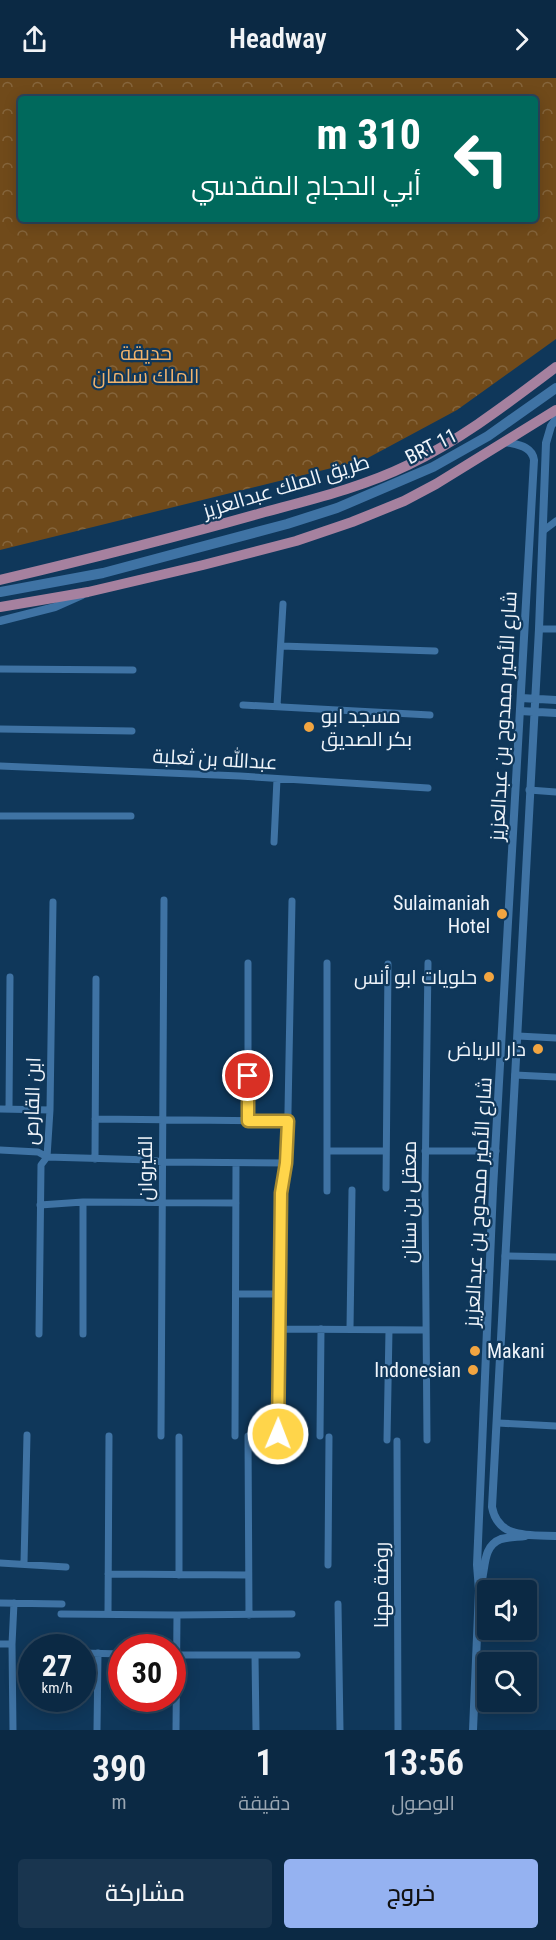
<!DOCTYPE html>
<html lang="ar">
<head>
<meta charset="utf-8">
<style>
	body { margin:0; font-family:"Roboto Condensed",Cairo,sans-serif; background:#19354f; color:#f1f3f6; direction:rtl; height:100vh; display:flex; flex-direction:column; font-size:22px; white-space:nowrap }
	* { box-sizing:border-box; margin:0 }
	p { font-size:20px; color:#9aa6b2 }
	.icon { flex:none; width:33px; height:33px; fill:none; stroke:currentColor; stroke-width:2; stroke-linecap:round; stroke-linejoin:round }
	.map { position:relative; height:1652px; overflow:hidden; direction:ltr }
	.drawer { display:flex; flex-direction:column; background:#0b2944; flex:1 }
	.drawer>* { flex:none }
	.banner { position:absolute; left:18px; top:18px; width:520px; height:126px; border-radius:6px; box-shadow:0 3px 15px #0003,0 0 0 2px #2b455d; direction:rtl; background:#00695c; color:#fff; overflow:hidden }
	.buttons { position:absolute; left:477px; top:1502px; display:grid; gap:12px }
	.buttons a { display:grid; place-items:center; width:60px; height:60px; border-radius:6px; background:#0b2944; box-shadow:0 3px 15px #0003,0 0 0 2px #2b455d; font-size:30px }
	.speed { position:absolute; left:18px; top:1556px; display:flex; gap:12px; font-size:30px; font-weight:700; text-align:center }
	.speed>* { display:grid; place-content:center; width:78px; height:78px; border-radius:50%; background:#0b2944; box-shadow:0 3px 15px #0003,0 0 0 2px #2b455d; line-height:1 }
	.speed small { font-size:15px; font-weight:400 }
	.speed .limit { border:9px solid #d22; background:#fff; color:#111 }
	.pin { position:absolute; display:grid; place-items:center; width:51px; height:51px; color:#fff; margin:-26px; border:3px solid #fff; border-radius:50%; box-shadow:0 2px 6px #0007 }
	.me { position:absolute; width:66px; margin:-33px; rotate:1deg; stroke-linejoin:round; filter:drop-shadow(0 0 4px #0008) }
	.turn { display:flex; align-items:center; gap:21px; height:126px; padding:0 18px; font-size:27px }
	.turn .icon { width:78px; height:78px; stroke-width:2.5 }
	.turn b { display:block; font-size:42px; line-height:51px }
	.eta { display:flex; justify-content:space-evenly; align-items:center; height:102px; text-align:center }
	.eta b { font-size:36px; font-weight:600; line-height:42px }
	.cta { display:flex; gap:12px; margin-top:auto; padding:12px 18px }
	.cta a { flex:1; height:69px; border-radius:6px; background:#95b2f1; color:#111; font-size:24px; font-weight:600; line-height:69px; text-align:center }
	.cta a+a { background:#19354f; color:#f1f3f6 }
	header { display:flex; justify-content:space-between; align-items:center; height:78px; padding:0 18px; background:#0b2944; font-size:27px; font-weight:600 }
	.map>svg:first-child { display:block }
	.park { fill:url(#park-crowns); fill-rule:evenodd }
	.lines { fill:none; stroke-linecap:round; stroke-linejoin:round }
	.minor { stroke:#3f73a4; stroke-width:7 }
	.tertiary { stroke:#3f73a4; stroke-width:8 }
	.secondary { stroke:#3f73a4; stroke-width:10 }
	.primary { stroke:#a6819f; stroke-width:10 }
	.route-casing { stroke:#a68a30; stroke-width:15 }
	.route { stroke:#ffd54a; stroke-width:10 }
	.poi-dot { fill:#f2a541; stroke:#0f375a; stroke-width:2 }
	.labels { text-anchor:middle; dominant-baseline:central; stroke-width:4.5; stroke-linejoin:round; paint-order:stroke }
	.park-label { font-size:20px; fill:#f0b36d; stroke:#0f375a }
	.street-label { font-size:20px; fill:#eff4fa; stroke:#0f375a }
	.poi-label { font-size:20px; fill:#eff4fa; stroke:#0f375a; text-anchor:end }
</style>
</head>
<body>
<header><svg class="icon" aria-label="forward" viewBox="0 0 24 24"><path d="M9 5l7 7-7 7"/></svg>Headway<svg class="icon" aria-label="share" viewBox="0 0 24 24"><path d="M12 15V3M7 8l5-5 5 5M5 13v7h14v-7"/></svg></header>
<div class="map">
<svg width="556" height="1652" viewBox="0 0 556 1652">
	<defs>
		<pattern id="park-crowns" width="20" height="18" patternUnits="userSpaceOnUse" patternTransform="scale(1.5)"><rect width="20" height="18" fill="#704a1a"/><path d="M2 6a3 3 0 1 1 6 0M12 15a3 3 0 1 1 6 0" fill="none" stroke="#85653c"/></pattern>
	</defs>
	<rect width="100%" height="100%" fill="#0f375a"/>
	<path class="park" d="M0,0H556V261L457,332L364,382L0,472ZM21,21H536V141H21Z"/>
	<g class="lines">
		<path class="minor" d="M543,453L556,443
			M539,551H556
			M281,568L435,573
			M0,591L133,592
			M243,627L430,637
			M277,628L283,526
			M0,651L132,653
			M0,688L240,698L428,710
			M529,712L556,714
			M0,738H131
			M274,764L277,701
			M518,958L556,960
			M515,997L556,999
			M0,1031L50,1032
			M9,1031L10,899
			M95,1041L288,1043
			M248,1043V885
			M0,1072L38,1074L47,1079L151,1082L162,1084L287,1085
			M328,1073H386
			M425,1073H496
			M95,1081L96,901
			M386,1110L388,886
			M327,1113V885
			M40,1127L83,1124L236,1125
			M505,1178L556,1179
			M236,1216H278
			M280,1251L426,1252
			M350,1251L352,1112
			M39,1256L41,1087L47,1079L50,1032L53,824
			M83,1256V1124
			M498,1345L556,1348
			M278,1356L281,1115L287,1085L292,823
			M161,1358L164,822
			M235,1358L236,1085
			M248,1358L249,1537
			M320,1358L321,1251
			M179,1359V1497
			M387,1362L389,1252
			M427,1362L425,1112L428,885
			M397,1363L398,1652
			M0,1485L66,1489
			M24,1485L27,1357
			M328,1487L329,1359
			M108,1496L248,1497
			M0,1525L62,1526
			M338,1526L340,1652
			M61,1536L177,1537L292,1536
			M108,1536L109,1358
			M0,1566H12
			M82,1575L122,1576
			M172,1577H297
			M255,1577L256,1652
			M13,1652L12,1566L14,1525
			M97,1652L98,1575
			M176,1652L177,1537"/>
		<path class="tertiary" d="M556,341L551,348L546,365L539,551L492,1429C498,1461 529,1457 556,1458
			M0,543L55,529L82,517
			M521,620L556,622
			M520,633L556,635
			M479,1511C487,1495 480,1469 501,1461C509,1459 518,1459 525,1458
			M473,1652L479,1512L477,1487L493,1111L534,382C532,368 518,367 506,364"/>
		<path class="secondary" d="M0,514L103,495L287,446L337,430L433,389L488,358L556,310"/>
		<path class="primary" d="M0,502C89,481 177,459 265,434C313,421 363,409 408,387C462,361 508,325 556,289
			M0,529L88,514L203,487L296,463L352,444L404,423L436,406L556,332"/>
	</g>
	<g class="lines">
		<g class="route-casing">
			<path id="route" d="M248,998V1043H288L286,1085L281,1115L278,1356"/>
		</g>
		<use href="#route" class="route"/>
	</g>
	<g class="poi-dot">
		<circle cx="309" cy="649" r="6"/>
		<circle cx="502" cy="836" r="6"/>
		<circle cx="489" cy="899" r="6"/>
		<circle cx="538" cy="971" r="6"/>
		<circle cx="475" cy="1273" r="6"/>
		<circle cx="473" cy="1292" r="6"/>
	</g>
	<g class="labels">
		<g class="park-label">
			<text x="146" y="275">حديقة<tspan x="146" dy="23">الملك سلمان</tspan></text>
		</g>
		<g class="street-label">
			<text transform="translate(431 368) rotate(-27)">BRT 11</text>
			<text transform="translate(286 408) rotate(-17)">طريق الملك عبدالعزيز</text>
			<text transform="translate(503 638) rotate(-87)">شارع الأمير ممدوح بن عبدالعزيز</text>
			<text transform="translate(215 681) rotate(3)">عبدالله بن ثعلبة</text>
			<text transform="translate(32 1023) rotate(-88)">ابن القارص</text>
			<text transform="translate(145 1090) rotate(-90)">القيروان</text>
			<text transform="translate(409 1124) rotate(-90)">معقل بن سنان</text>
			<text transform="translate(478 1124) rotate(-87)">شارع الأمير ممدوح بن عبدالعزيز</text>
			<text transform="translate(381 1507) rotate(-90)">روضة مهنا</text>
		</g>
		<g class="poi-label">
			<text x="321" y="638" text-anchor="start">مسجد ابو<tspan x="321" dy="23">بكر الصديق</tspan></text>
			<text x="490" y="825">Sulaimaniah<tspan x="490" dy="23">Hotel</tspan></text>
			<text x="477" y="899">حلويات ابو أنس</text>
			<text x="526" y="971">دار الرياض</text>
			<text x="487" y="1273" text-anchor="start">Makani</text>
			<text x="461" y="1292">Indonesian</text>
		</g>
	</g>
</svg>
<div class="buttons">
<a><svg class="icon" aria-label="sound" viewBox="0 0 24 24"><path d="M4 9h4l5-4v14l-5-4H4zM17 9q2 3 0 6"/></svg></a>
<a><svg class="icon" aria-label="search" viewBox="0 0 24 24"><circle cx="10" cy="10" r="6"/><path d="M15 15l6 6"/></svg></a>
</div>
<div class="speed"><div>27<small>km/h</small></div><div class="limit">30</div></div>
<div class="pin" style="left:248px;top:998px;background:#d93025"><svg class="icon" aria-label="arrive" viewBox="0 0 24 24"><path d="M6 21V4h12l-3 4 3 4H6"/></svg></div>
<svg class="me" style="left:278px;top:1356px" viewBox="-20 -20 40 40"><circle r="17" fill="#ffd54a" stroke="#fff" stroke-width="3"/><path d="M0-11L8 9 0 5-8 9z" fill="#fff"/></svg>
<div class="banner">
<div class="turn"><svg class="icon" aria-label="left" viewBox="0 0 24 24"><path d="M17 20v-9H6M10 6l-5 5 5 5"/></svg><div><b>310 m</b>أبي الحجاج المقدسي</div></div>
</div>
</div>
<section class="drawer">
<div class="eta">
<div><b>13:56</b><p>الوصول</p></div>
<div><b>1</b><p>دقيقة</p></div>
<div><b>390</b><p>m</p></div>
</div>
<div class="cta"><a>خروج</a><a>مشاركة</a></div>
</section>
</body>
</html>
